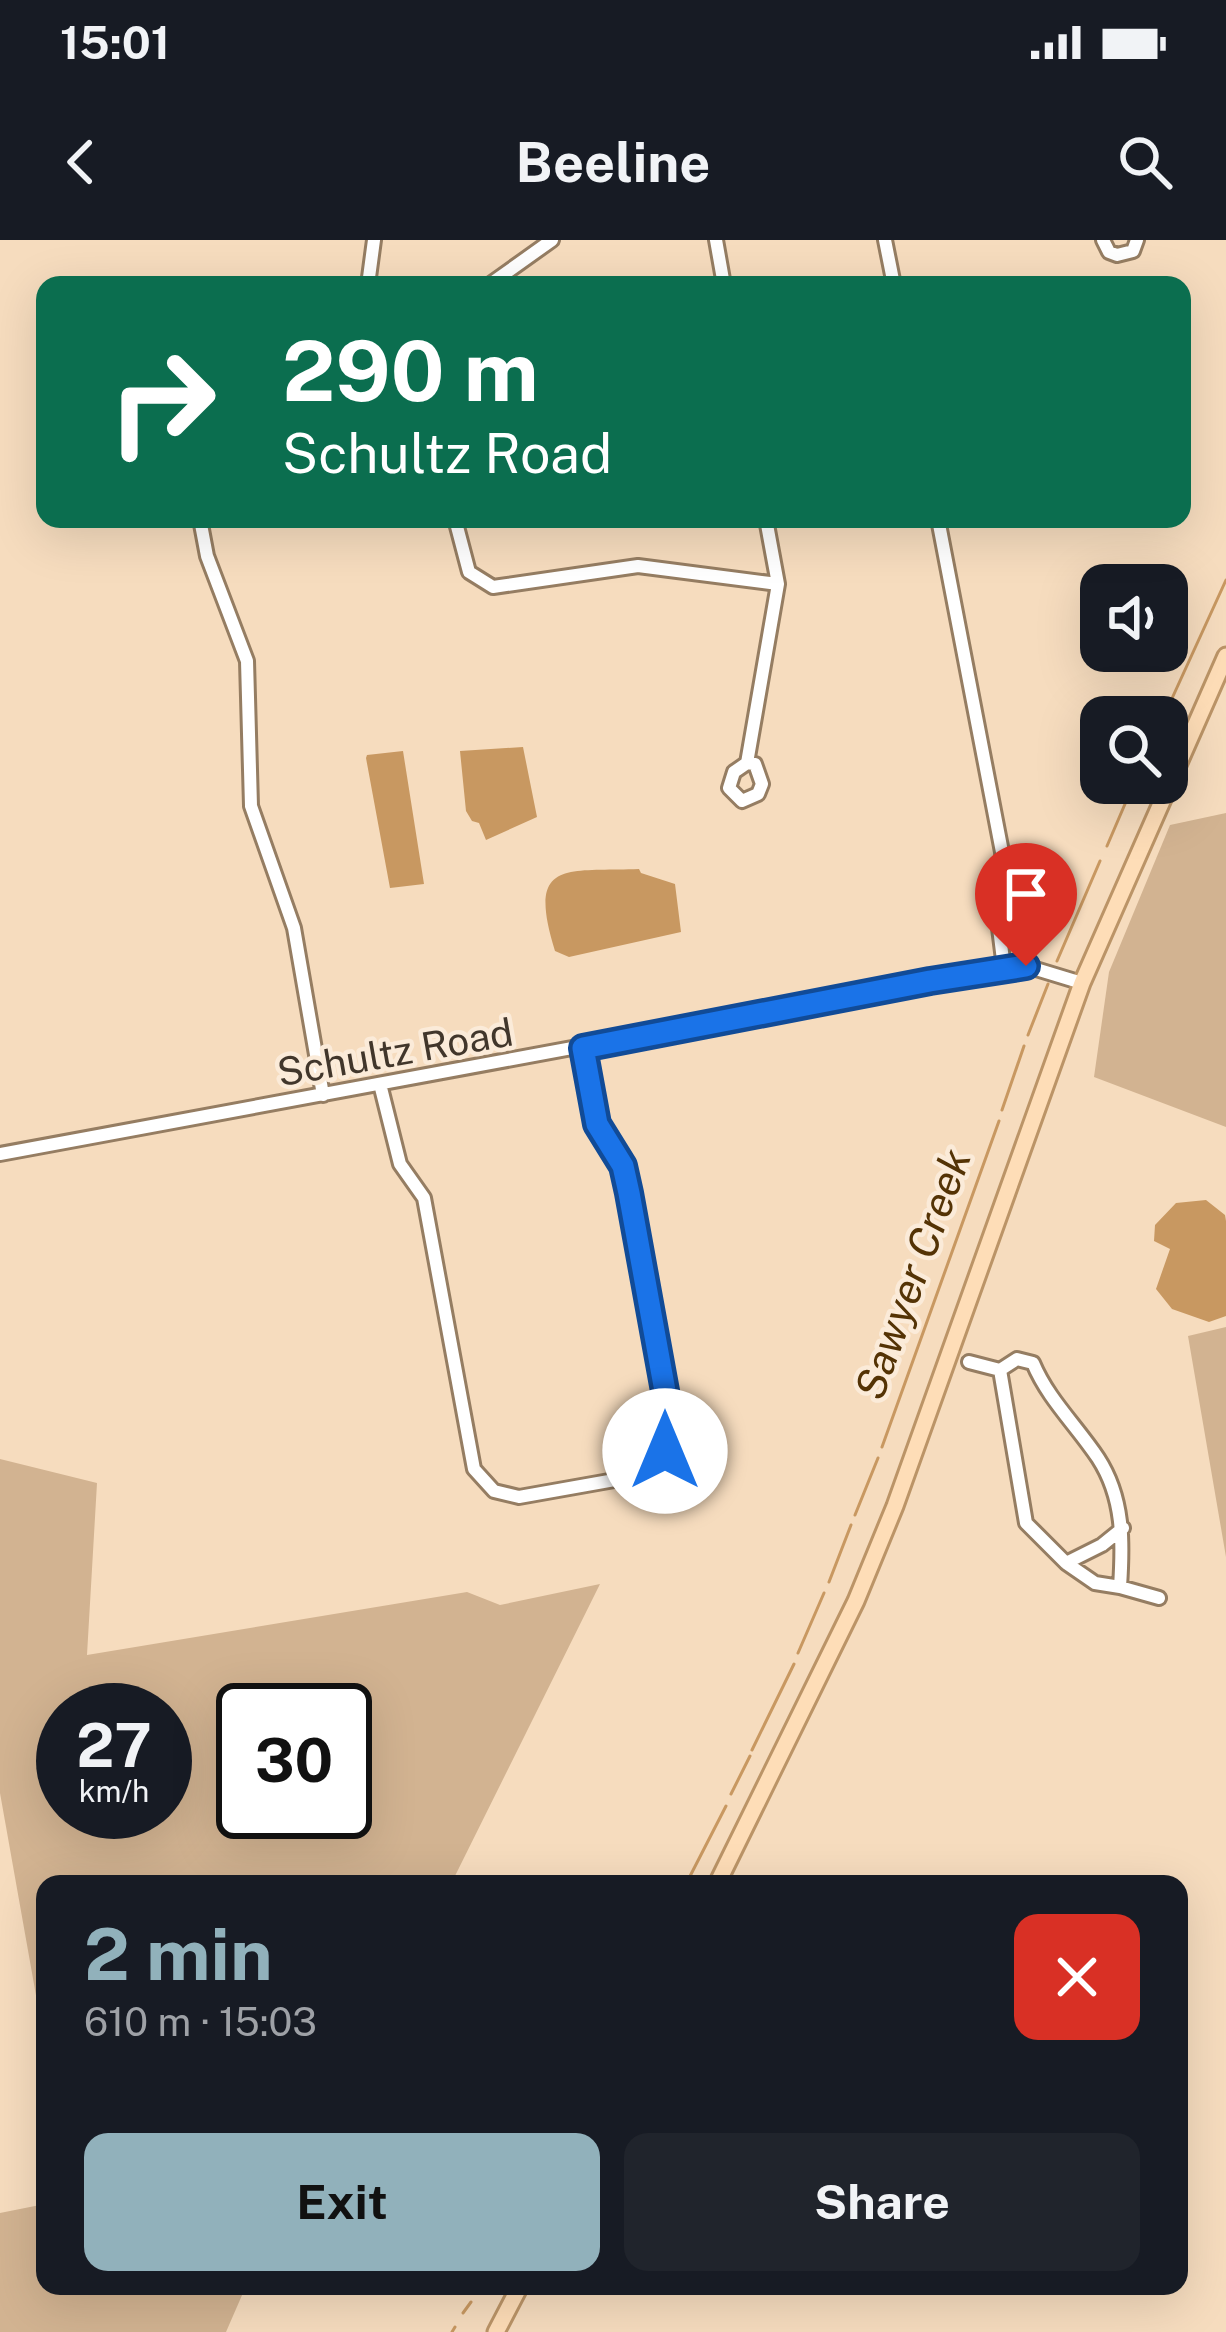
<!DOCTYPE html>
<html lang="en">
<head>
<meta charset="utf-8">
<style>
	body { margin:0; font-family:"Public Sans",sans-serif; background:#20242c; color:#f1f3f6; height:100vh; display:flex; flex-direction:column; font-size:45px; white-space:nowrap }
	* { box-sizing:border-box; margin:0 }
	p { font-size:39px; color:#9ea1a6 }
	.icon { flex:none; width:66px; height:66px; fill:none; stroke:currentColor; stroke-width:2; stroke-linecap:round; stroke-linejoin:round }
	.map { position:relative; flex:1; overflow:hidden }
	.panel { position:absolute; left:36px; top:1635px; width:1152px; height:420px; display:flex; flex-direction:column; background:#171b24; border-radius:24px; box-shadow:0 12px 48px #0002 }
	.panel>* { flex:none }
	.top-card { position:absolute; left:36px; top:36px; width:1155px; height:252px; border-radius:24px; box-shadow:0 12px 48px #0002; background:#0b6e4f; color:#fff; overflow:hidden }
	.tools { position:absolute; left:1080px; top:324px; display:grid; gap:24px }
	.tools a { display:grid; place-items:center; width:108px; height:108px; border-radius:24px; background:#171b24; box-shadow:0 12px 48px #0002; font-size:60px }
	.speed { position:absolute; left:36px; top:1443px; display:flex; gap:24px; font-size:60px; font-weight:700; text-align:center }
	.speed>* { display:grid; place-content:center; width:156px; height:156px; border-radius:50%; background:#171b24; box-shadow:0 12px 48px #0002; line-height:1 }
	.speed small { font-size:30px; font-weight:400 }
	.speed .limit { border:6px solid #111; border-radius:18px; background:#fff; color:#111 }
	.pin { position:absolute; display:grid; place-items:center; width:102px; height:102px; color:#fff; margin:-123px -51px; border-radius:50% 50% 50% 0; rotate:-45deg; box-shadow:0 0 12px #0007 }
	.pin .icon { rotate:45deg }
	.me { position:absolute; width:132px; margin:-66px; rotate:0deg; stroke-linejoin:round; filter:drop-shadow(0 0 9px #0008) }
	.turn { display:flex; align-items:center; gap:42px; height:252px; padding:0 48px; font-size:54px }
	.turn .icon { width:156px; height:156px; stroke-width:2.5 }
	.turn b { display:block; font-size:84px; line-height:102px }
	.round { display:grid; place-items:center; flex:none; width:126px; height:126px; border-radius:24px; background:#20242c }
	.head { display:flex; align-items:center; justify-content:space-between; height:204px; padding:0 48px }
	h1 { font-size:72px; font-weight:700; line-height:90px; color:#91b1bb }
	.action { display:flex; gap:24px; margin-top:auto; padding:24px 48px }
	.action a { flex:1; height:138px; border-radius:24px; background:#91b1bb; color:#111; font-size:48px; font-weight:700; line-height:138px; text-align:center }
	.action a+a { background:#20242c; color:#f1f3f6 }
	.status { display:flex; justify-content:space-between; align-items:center; height:84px; padding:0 60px; background:#171b24; direction:ltr }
	.status svg { height:33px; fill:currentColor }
	header { display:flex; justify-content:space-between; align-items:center; height:156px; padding:0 48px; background:#171b24; font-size:54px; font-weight:700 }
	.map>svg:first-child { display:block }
	.green { fill:#d2b391; fill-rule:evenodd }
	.water { fill:#c89861 }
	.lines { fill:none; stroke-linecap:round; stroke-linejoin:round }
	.stream { stroke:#c89861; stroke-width:3 }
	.minor-casing { stroke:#957d62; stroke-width:18 }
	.major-casing { stroke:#bb9467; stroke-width:21 }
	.minor { stroke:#fff; stroke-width:12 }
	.major { stroke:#feddb7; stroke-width:15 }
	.route-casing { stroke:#114b97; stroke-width:30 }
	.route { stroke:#1a73e8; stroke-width:21 }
	.labels { text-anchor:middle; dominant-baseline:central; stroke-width:9; stroke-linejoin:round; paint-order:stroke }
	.street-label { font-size:39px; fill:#41362b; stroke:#fbebd9 }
	.water-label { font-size:42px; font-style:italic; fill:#543305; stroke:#fbebd9 }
</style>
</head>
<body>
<div class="status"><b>15:01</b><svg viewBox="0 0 49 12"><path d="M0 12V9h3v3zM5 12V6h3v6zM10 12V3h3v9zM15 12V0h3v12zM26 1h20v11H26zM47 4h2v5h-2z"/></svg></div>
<header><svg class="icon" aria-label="back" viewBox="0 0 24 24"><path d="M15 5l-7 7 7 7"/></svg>Beeline<svg class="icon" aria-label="search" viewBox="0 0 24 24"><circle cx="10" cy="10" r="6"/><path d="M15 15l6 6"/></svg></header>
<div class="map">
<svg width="1226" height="2092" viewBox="0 0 1226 2092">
	<rect width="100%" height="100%" fill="#f6dcbe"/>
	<path class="green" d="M1226,573V887L1094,837L1109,732L1170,585Z
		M1226,1087V1317L1188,1096Z
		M0,1219L97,1243L87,1415L467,1352L500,1365L600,1344L451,1644H45V1806L0,1553ZM165,1470V1572H63V1470ZM345,1470V1572H243V1470Z
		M45,1964V2046H246L226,2092H0V1973Z"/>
	<path class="water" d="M523,507L537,577L486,600L479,583L472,581L466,571L460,511Z
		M403,511L424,644L390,648L366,518L367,515Z
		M639,629L641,633L675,644L681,692L569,717L555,711C526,618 566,632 639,629Z
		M1206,960L1225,975L1226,981V1076L1209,1082L1172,1069L1156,1049L1170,1009L1154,1001L1155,985L1176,963Z"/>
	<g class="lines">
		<path class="stream" d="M1169,465L1226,340
			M1107,606L1134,543
			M1057,721L1100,621
			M1028,795L1048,744
			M1002,870L1024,806
			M882,1207L999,881
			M855,1275L878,1218
			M829,1342L851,1285
			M798,1413L824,1353
			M752,1510L794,1424
			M731,1554L750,1516
			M686,1644L726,1566
			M478,2051L482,2046
			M463,2073L471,2062
			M452,2092L455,2087"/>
		<g class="minor-casing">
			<path id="minor" d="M716,0L724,45
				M885,0L894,45
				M1103,0L1109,12L1117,15L1133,11L1137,0
				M368,45L374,0
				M489,45L552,0
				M200,279L207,316L247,421L251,566L294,688L323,855
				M455,279L469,332L493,347L638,326L778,344
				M938,279L1002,612L1004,639L998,680L1004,728
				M747,523L755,524L762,544L758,554L742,561L729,548L734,532L747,523L778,344L766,279
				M380,844L400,924L424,958L474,1229L494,1251L519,1257L654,1233L665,1211L671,1184L623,926L597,884L583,808
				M0,914L1004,728L1026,726L1082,743
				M969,1122L1000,1130L1017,1119L1033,1123C1048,1159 1076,1185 1098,1218C1124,1258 1123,1302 1120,1347L1159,1358
				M1000,1130L1026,1283L1066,1323L1095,1343L1120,1347
				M1066,1323L1102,1305L1123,1288"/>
		</g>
		<g class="major-casing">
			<path id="major" d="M717,1644L856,1361L895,1266L1082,743L1226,416
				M496,2092L520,2046"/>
		</g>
		<use href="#minor" class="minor"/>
		<use href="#major" class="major"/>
	</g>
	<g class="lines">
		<g class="route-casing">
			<path id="route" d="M665,1211L671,1184L629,953L623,926L597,884L583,808L930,741L1026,726"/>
		</g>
		<use href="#route" class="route"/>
	</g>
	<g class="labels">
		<g class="street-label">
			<text transform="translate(395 812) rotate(-10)">Schultz Road</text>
		</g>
		<g class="water-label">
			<text transform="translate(912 1034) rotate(-70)">Sawyer Creek</text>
		</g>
	</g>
</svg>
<div class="tools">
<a><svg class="icon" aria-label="sound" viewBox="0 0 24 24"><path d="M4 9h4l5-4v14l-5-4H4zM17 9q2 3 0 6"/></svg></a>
<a><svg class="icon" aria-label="search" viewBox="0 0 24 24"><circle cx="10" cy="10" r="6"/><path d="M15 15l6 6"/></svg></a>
</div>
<div class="speed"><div>27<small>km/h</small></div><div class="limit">30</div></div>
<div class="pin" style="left:1026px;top:726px;background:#d93025"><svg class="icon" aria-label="arrive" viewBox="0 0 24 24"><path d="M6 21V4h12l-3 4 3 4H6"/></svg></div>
<svg class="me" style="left:665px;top:1211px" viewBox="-20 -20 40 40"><circle r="19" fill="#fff"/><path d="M0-13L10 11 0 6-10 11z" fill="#1a73e8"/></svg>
<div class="top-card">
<div class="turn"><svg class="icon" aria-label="right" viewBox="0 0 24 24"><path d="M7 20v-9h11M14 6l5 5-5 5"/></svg><div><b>290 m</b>Schultz Road</div></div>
</div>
<section class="panel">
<div class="head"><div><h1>2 min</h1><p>610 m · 15:03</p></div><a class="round" style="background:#d93025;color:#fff"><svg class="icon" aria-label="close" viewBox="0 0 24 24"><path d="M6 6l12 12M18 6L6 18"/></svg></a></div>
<div class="action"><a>Exit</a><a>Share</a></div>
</section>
</div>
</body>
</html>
